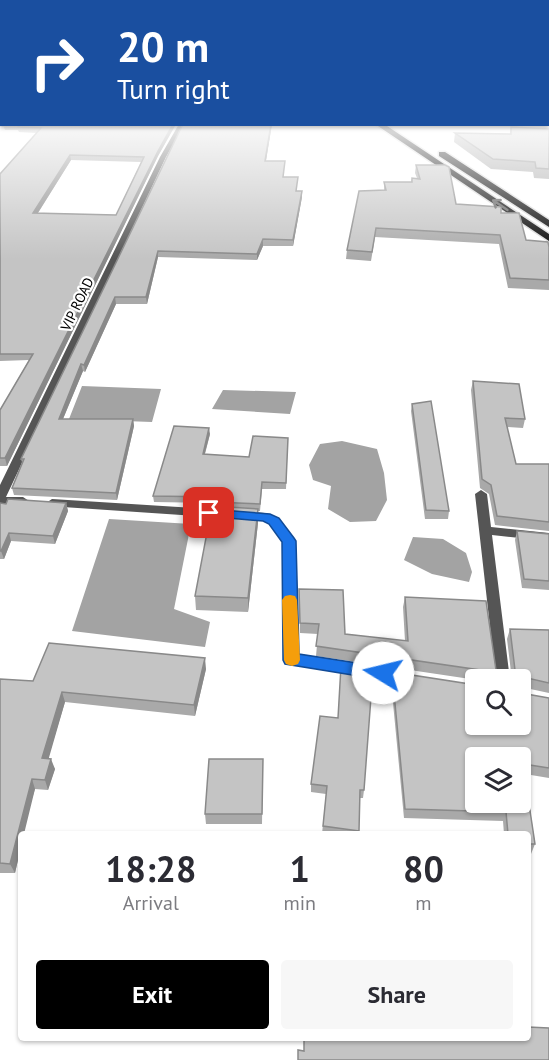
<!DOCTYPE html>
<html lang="en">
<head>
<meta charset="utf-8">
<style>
	body { margin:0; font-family:"PT Sans",sans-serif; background:#f7f7f7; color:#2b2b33; height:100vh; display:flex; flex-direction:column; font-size:22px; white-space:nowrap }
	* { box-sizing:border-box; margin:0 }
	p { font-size:20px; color:#7c7c81 }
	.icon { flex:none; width:33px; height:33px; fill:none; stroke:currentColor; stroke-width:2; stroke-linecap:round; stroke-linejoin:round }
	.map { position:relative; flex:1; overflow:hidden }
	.drawer { position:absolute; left:18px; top:831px; width:513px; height:210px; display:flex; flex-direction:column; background:#fff; border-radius:6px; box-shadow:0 2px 4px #0004 }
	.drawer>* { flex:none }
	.top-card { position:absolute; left:0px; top:0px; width:549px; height:126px; box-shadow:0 2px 4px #0004; background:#1a4fa0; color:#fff; overflow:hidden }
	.tools { position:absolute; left:465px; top:669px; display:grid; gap:12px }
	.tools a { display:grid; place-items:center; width:66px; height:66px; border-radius:6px; background:#fff; box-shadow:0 2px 4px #0004; font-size:30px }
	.pin { position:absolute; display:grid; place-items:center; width:51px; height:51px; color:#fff; margin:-26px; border-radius:12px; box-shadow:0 3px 9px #0006 }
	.me { position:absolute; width:66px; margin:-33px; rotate:279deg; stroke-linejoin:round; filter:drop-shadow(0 0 4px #0008) }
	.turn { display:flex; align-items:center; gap:21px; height:126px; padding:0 18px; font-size:27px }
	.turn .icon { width:78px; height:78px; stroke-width:2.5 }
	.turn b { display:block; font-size:42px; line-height:51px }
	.eta { display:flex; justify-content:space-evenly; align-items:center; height:102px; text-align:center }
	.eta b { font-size:36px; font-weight:700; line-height:42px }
	.cta { display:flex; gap:12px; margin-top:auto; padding:12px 18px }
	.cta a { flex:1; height:69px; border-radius:6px; background:#000; color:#fff; font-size:24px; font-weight:700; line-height:69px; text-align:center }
	.cta a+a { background:#f7f7f7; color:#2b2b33 }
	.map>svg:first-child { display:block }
	.water { fill:#a3a3a3 }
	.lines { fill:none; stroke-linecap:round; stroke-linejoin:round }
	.primary-casing { stroke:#dbdbdb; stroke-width:3 }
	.minor { fill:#555; fill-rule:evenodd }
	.primary { fill:#000; fill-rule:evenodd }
	.wall { fill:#a9a9a9; fill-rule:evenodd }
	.shaded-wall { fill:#898989 }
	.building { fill:#c4c4c4; stroke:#898989; stroke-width:1.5; fill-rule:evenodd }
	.oneway { stroke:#595959 }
	.route { fill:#1a73e8; stroke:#114b97; stroke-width:1.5 }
	.slow { fill:#f59e0b }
	.labels { text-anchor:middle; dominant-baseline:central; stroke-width:4.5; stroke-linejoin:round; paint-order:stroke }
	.far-street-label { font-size:14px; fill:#000; stroke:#fff }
</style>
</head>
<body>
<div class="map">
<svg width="549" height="1060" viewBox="0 0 549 1060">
	<rect width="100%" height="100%" fill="#fff"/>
	<path class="water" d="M82,386L161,389L152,422L69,419Z
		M223,390L296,392L290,414L212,409Z
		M342,441L377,449L384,473L387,500L376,521L350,522L328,509L331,486L313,480L309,465L320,444Z
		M109,519L191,524L174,609L210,622L205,647L72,631Z
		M413,537L443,539L466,553L472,572L469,582L432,574L404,560Z"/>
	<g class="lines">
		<g class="primary-casing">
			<path id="primary" d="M375,124H384L549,234V241Z
				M439,152H445L549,220V227L439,156Z"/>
		</g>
		<path class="minor" d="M179,124H185L166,157L6,497H23L29,501L23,505L0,504V485L160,157Z
			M481,490L487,494L491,527L549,533V541L492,535L510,680H496L475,494Z
			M52,499L226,510L232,514L226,518L48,506L46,503Z
			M244,511L265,513L278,518L295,541L298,656L407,671L412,673L414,677L412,681L407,683L286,664L284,660L283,542L270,524L263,521L240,518L238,515Z"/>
		<use href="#primary" class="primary"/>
	</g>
	<path class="wall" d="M0,110H2V124H176L158,156L7,466H0V410L29,360L0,361V174L37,133L19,132L18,130H5L4,127H0ZM71,160L141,162L116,215L38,213Z
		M183,124H272L266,161L284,167L283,177L297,191H302V197L293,246H263L257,260L158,257L147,304H116L85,372L83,371L63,419H133L134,426L117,500L14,495L12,488L22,462L21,459Z
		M511,127L549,129V179L534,178L533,172L491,169L454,142L455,133L510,134Z
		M416,165L456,204L501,213L526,240L549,247V290L508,288L499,244L375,237L371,261L346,259L347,250L384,190V182H411L412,178H417L415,173Z
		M473,381L525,419L523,428L507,427L516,464H549V531L495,525L489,494L480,488L471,390Z
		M412,404L449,511L448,519H425L411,411Z
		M210,434L205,454L249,457L288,438L286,489H262L260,511H258V523L248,612L196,610L195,596L214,503L154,502L153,496Z
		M0,503H66L68,511L55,544L11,541L4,559H0Z
		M517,531L549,534V590L522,588L515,540Z
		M299,589L345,634L405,641L403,607L405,597L499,672H511L507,639L510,629L549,630V693L521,687V693L549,698V778L525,774L535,844L531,854L528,853V834H504L503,821L404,818L391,682L392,672L476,724L520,680H477L316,656L318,634L300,633Z
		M206,669L195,716L65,702L48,758L55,769L48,790L35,789L21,834V847L15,873H0V679L33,681Z
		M263,759L262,824H206L205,814Z
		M311,784L364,790L363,798H360L358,834H322L326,794L311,792Z"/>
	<path class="shaded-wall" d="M173,124H176L158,156L7,466L5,458L158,151Z
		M271,124H272L265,166V161Z
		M70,155L71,160L34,219L33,213Z
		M302,191V197L293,246V240Z
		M263,239V246L257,260V254Z
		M158,251V257L147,304L146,297Z
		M115,297L116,304L85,372L84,365Z
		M81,364L83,371L60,426L59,419Z
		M133,419L134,426L117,500L116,493Z
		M209,428L210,434L203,460V454Z
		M66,503L68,511L55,544L53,536Z
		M258,509V523L248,612V598Z
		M9,533L11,541L4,559L1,551Z
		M205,658L206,669L195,716L194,705Z
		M62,692L65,702L46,768L42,758Z
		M51,759L55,769L48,790L45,780Z
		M32,779L35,789L24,834H21V847L15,873L10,864Z"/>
	<path class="building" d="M0,110H2V122H0Z
		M4,124H173L158,151L5,458H0V410L33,354H0V174L41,128L18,127L20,125ZM70,155L144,157L116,215L33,213Z
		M183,124H271L265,161H285L283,177H298L296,191H302L293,240L263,239L257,254L158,251L146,297H115L84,365L81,364L59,419H133L116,493L12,488L24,459H21Z
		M511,127L549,129V169L536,168L535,162L493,159L455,133L511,134Z
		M416,165H445L449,167L456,204L501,207V213H519L526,240L548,242L549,247V280L510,278L500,235L376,228L372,252L347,250L359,191L386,190L384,182H412V178L420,179Z
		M473,381L519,384L525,419L505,418L516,464H549V522L497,516L491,485L482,479Z
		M431,401L449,511L426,510L412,404Z
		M174,426L209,428L203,454L249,457L253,436L288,438L286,483L262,482L260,504L214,502L215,497L153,496Z
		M8,499L66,503L53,536L9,533L1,551H0V503L6,504Z
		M212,506L258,509L248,598L195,596Z
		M517,531L549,534V581L524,579Z
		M299,589L343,590L345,634L408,641L405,597L486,601L496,670L499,672H513L515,670L510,629L549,630V683L523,677L521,679V693L549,698V768L523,764L535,844H528V834H508L506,812L405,809L392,672L476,685V724H520V680H481L480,670L316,646L319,624L300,623ZM476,758H520V802H476Z
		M49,643L205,658L194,705L62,692L42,758L51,759L45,780L32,779L10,864L0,863V679L33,681Z
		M341,666L373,671L364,790H360L359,831L323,826L327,786L311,784L320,716L338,718Z
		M209,759H263L262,814H205Z
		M528,1027L549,1028V1060H298V1050L304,1051V1038H528Z"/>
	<defs><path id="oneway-shaft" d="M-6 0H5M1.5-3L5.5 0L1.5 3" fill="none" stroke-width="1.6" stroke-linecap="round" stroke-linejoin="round" transform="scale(1.5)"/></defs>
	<use class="oneway" href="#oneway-shaft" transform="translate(500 205) rotate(-146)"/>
	<linearGradient id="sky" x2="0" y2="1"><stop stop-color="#8cadcc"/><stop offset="0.42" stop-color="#fff"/><stop offset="1" stop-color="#fff" stop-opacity="0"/></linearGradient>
	<rect width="549" height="259" fill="url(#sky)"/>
	<path class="route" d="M209,509L270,514L279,518L294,538L296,541L299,654L383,667L389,669L391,673L389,678L383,680L285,664L283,660L282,542L269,524L263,521L205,516L203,513Z"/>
	<path class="slow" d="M290,595L295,596L297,600L300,660L298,664L292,666L286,664L284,660L282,600L285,596Z"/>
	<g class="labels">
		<g class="far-street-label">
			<text transform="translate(77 304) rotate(-64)">VIP ROAD</text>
		</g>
	</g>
</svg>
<div class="tools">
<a><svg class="icon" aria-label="search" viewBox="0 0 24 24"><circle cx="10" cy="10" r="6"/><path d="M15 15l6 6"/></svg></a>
<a><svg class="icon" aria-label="layers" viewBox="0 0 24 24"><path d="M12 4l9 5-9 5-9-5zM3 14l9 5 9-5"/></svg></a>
</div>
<div class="pin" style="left:209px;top:513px;background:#d93025"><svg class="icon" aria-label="arrive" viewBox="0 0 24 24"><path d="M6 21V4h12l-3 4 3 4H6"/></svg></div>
<svg class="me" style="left:383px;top:673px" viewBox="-20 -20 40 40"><circle r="19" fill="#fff"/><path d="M0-13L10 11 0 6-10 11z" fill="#1a73e8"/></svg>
<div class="top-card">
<div class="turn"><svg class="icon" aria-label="right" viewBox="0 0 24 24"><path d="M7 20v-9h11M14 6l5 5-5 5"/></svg><div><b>20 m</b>Turn right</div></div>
</div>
<section class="drawer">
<div class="eta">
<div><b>18:28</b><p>Arrival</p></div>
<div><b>1</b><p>min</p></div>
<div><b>80</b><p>m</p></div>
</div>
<div class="cta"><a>Exit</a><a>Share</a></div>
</section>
</div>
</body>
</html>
